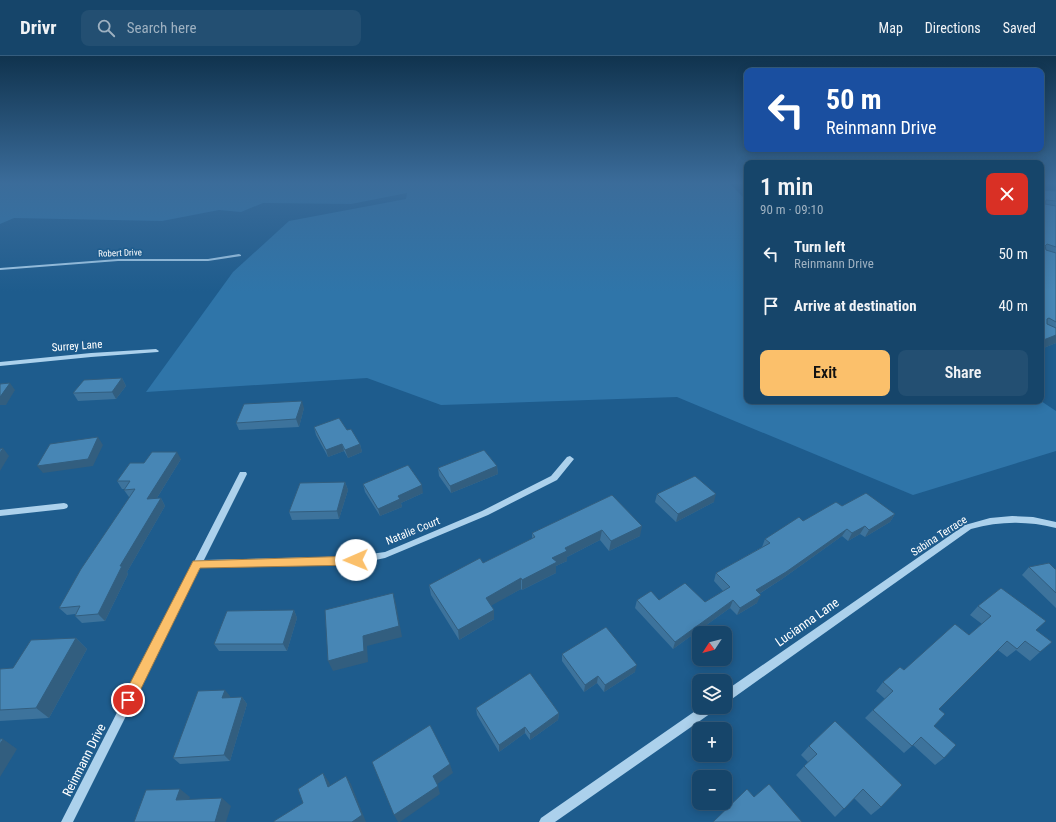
<!DOCTYPE html>
<html lang="en">
<head>
<meta charset="utf-8">
<style>
	body { margin:0; font-family:"Roboto Condensed",sans-serif; background:#234f72; color:#f1f3f6; height:100vh; display:flex; flex-direction:column; font-size:15px; white-space:nowrap }
	* { box-sizing:border-box; margin:0 }
	p { font-size:13px; color:#9eb1c1 }
	.icon { flex:none; width:22px; height:22px; fill:none; stroke:currentColor; stroke-width:2; stroke-linecap:round; stroke-linejoin:round }
	.map { position:relative; flex:1; overflow:hidden }
	.sheet { position:absolute; left:744px; top:104px; width:300px; height:244px; display:flex; flex-direction:column; background:#16456a; border-radius:8px; box-shadow:0 2px 10px #0003,0 0 0 1px #355d7e }
	.sheet>* { flex:none }
	.banner { position:absolute; left:744px; top:12px; width:300px; height:84px; border-radius:8px; box-shadow:0 2px 10px #0003,0 0 0 1px #355d7e; background:#1a4fa0; color:#fff; overflow:hidden }
	.needle { width:26px; rotate:234deg }
	.fabs { position:absolute; left:692px; top:570px; display:grid; gap:8px }
	.fabs a { display:grid; place-items:center; width:40px; height:40px; border-radius:8px; background:#16456a; box-shadow:0 2px 10px #0003,0 0 0 1px #355d7e; font-size:20px }
	.pin { position:absolute; display:grid; place-items:center; width:34px; height:34px; color:#fff; margin:-17px; border:2px solid #fff; border-radius:50%; box-shadow:0 1px 4px #0007 }
	.me { position:absolute; width:44px; margin:-22px; rotate:269deg; stroke-linejoin:round; filter:drop-shadow(0 0 3px #0008) }
	.turn { display:flex; align-items:center; gap:14px; height:84px; padding:0 16px; font-size:18px }
	.turn .icon { width:52px; height:52px; stroke-width:2.5 }
	.turn b { display:block; font-size:28px; line-height:34px }
	.round { display:grid; place-items:center; flex:none; width:42px; height:42px; border-radius:8px; background:#234f72 }
	.summary { display:flex; align-items:center; justify-content:space-between; height:68px; padding:0 16px }
	h1 { font-size:24px; font-weight:600; line-height:30px }
	.primary-button { display:flex; gap:8px; margin-top:auto; padding:8px 16px }
	.primary-button a { flex:1; height:46px; border-radius:8px; background:#fbc06b; color:#111; font-size:16px; font-weight:600; line-height:46px; text-align:center }
	.primary-button a+a { background:#234f72; color:#f1f3f6 }
	ul { padding:0; list-style:none }
	li { display:flex; align-items:center; gap:12px; height:52px; padding:0 16px }
	li div { flex:1 }
	li b { display:block; font-size:15px }
	li em { font-style:normal }
	header { display:flex; align-items:center; gap:24px; box-sizing:border-box; height:56px; padding:0 20px; background:#16456a; border-bottom:1px solid #355d7e }
	header strong { font-size:19px }
	nav { display:flex; gap:22px; margin-inline-start:auto; font-size:14px }
	.search { width:280px; height:36px; background:#234f72; display:flex; align-items:center; gap:10px; box-sizing:border-box; padding:0 14px; border-radius:8px; color:#9eb1c1; font-size:15px }
	.map>svg:first-child { display:block }
	.green { fill:#2f75a9 }
	.lines { fill:none; stroke-linecap:round; stroke-linejoin:round }
	.minor { fill:#acd1ec; fill-rule:evenodd }
	.wall { fill:#3d739c }
	.shaded-wall { fill:#325e7f }
	.building { fill:#4786b5; stroke:#325e7f }
	.route { fill:#fbc06b; stroke:#a37d46 }
	.labels { text-anchor:middle; dominant-baseline:central; stroke-width:3.5; stroke-linejoin:round; paint-order:stroke }
	.far-street-label { font-size:9px; fill:#fff; stroke:#1e5c8d }
	.street-label { font-size:11px; fill:#fff; stroke:#1e5c8d }
	.near-street-label { font-size:13px; fill:#fff; stroke:#1e5c8d }
</style>
</head>
<body>
<header>
<strong>Drivr</strong>
<div class="search"><svg class="icon" aria-label="search" viewBox="0 0 24 24"><circle cx="10" cy="10" r="6"/><path d="M15 15l6 6"/></svg>Search here</div>
<nav><a>Map</a><a>Directions</a><a>Saved</a></nav>
</header>
<div class="map">
<svg width="1056" height="766" viewBox="0 0 1056 766">
	<rect width="100%" height="100%" fill="#1e5c8d"/>
	<path class="green" d="M0,128H730L747,145V345H1041L1056,355V395L913,439L677,341L441,349L367,322L146,336L233,216L289,165L406,143L407,137L351,148L263,147L241,156L219,154L162,165L14,162L0,168Z"/>
	<g class="lines">
		<path class="minor" d="M239,198L241,199V200L208,205H118L0,214V212L118,203H208Z
			M156,293L159,295L158,296L91,301L0,310V306L91,297Z
			M570,400L574,403L557,424L488,459L385,502L356,508L200,512L73,766H61L240,416H246L247,418L204,504L356,500L385,496L482,455L551,420L567,401Z
			M64,447L67,448L68,450L67,452L64,453L0,460V454Z
			M1012,460L1033,461L1056,466V472C1027,465 1000,465 971,473L729,645L725,646V635L965,469L990,462Z
			M701,651H715L714,655L555,766H539L541,762Z"/>
	</g>
	<path class="wall" d="M1041,134L1056,135V287L1041,293Z
		M122,322L126,330L116,343L78,345L73,337Z
		M304,352L299,371L239,374L236,367Z
		M314,371L347,374L360,388L362,396L348,402L344,395L328,401L316,379Z
		M181,403L157,442H161L165,450L127,516L128,518L105,565L82,567L75,560V558L67,559L59,552L130,441H129L124,434L125,433H122L117,425L144,407Z
		M497,410L498,418L451,437L439,420L438,412Z
		M345,426L348,434L339,463L292,464L289,456Z
		M363,428L423,437L401,447L402,451L380,460L365,436Z
		M657,438L714,446L676,466L655,446Z
		M612,439L640,480L609,495L600,484L567,501V505L556,510V517L522,534L521,533L491,549L494,554V563L459,584L431,539L429,529L483,507L532,483V477Z
		M842,450L895,458L890,466L865,481L860,478L848,485L842,480L782,523L759,538L757,547L737,559L730,552L673,593L635,552L637,544H659L705,546L723,535L714,525L716,517L762,491L765,483L803,465Z
		M1029,511L1056,513V552L1022,519Z
		M978,550L1036,574L1040,596L1030,605L1016,594L1007,601L998,594L939,653L934,670L944,702L935,709L913,689L904,697L865,662L873,654L885,643L876,635L883,626L969,579L982,568L970,559Z
		M294,554L297,562L287,595H219L214,588Z
		M76,582L87,593L49,662L0,665V613L13,612Z
		M562,598L635,616L604,636L597,627L584,636L562,605Z
		M230,640V642L242,641L247,648L230,705L180,708L173,702Z
		M476,652L559,657L558,664L530,684L525,677L499,696L477,659Z
		M835,665L881,751L871,759L854,742L835,761L796,719L808,706L801,699L809,690Z"/>
	<path class="shaded-wall" d="M1056,279V287L1041,293V285Z
		M122,322L126,330L116,343L112,336Z
		M10,327L15,334L6,349H0V341Z
		M302,345L304,352L299,371L296,363Z
		M98,381L103,389L93,410L43,417L37,410Z
		M342,388L344,395L328,401L326,394Z
		M360,388L362,396L348,402L345,394Z
		M3,392L9,400L0,415V397Z
		M177,396L181,403L152,450L147,443Z
		M497,410L498,418L451,437L450,430Z
		M345,426L348,434L339,463L337,455Z
		M422,429L423,437L401,447L402,451L380,460L378,453L398,440Z
		M716,438L714,446L676,466L678,458Z
		M161,442L165,450L127,516L128,518L105,565L98,558L120,510Z
		M895,458L890,466L865,481L869,474Z
		M642,470L640,480L609,495L611,485Z
		M865,470L860,478L848,485L852,477Z
		M847,473L842,480L782,523L752,542L756,534Z
		M602,474L600,484L567,501V505L556,510V517L522,534V524L565,492Z
		M521,522V533L487,552L486,542Z
		M393,537L396,548L402,581L367,590L368,606L333,615L328,605L363,580Z
		M761,539L757,547L737,559L740,552Z
		M733,544L730,552L673,593L675,586Z
		M294,554L297,562L287,595L283,588Z
		M494,554V563L459,584L458,574Z
		M76,582L87,593L49,662L36,652Z
		M637,609L635,616L604,636L605,629Z
		M598,620L597,627L584,636L585,629Z
		M225,634L230,640L227,649L222,642Z
		M242,641L247,648L230,705L224,699Z
		M559,657L558,664L530,684V678Z
		M525,671V677L499,696V689Z
		M3,683L17,693L0,721V688Z
		M450,708L453,717L436,729L433,720Z
		M323,717L329,726L334,739L328,731Z
		M346,720L351,728L366,766H352Z
		M438,730L440,738L400,766H398L394,759Z
		M180,733L190,741L186,752L176,744Z
		M222,742L231,750L226,766H215Z"/>
	<path class="building" d="M1041,134L1056,135V145L1046,144L1045,148L1056,150V191L1047,188L1045,190L1046,194L1056,197V266L1049,262L1047,263V268L1056,272V279L1041,285Z
		M122,322L112,336L73,337L84,324Z
		M10,327L0,341V328Z
		M302,345L296,363L236,367L244,348Z
		M339,362L347,374L351,373L360,388L345,394L342,388L326,394L314,371Z
		M98,381L88,403L37,410L50,388Z
		M3,392L0,397V393Z
		M484,394L497,410L450,430L438,412Z
		M152,396H177L147,443L161,442L120,510H122L98,558L75,560L80,550L59,552L81,513L135,433L124,434L130,425H117L130,407H144Z
		M408,409L422,429L398,440L400,443L378,453L363,428Z
		M695,420L716,438L678,458L657,438Z
		M345,426L337,455L289,456L300,427Z
		M866,437L895,458L869,474L865,470L852,477L847,473L786,516L756,534L761,539L740,552L733,544L675,586L637,544L651,535L659,544L685,527L705,546L730,531L716,517L770,487L765,483L799,461L803,465L836,446L842,450Z
		M612,439L642,470L611,485L602,474L565,492L567,495L552,502L557,506L522,524L521,522L486,542L494,554L458,574L429,529L480,502L483,507L535,481L532,477Z
		M1049,507L1055,513H1056V537L1029,511Z
		M1001,532L1046,565L1036,574L1052,586L1040,596L1025,585L1017,593L1007,585L939,653L945,658L934,670L956,689L944,702L921,681L912,690L873,654L893,635L883,626L900,611L904,614L955,568L969,579L991,560L978,550Z
		M393,537L399,570L363,580L364,595L328,605L325,554Z
		M294,554L283,588H214L227,555Z
		M606,571L637,609L605,629L598,620L585,629L562,598Z
		M76,582L36,652L0,654V613L13,612L31,584Z
		M530,617L559,657L530,678L525,671L499,689L476,652Z
		M225,634L222,642L242,641L224,699L173,702L198,635Z
		M835,665L902,729L881,751L863,733L844,753L804,710L817,698L809,690Z
		M430,669L450,708L433,720L438,730L394,759L372,706Z
		M0,683H3L0,688Z
		M323,717L328,731L346,720L362,759L352,766H274V765L303,747L298,733Z
		M769,728L802,766H713L747,733L754,741Z
		M180,733L176,744L222,742L215,766H134L146,734Z"/>
	<linearGradient id="sky" x2="0" y2="1"><stop stop-color="#10334e"/><stop offset="0.54" stop-color="#3b6c9a"/><stop offset="1" stop-color="#3b6c9a" stop-opacity="0"/></linearGradient>
	<rect width="1056" height="235" fill="url(#sky)"/>
	<path class="route" d="M356,500L359,501L361,504L359,508L356,509L200,512L133,649L128,651L124,649L122,644L124,639L193,505Z"/>
	<g class="labels">
		<g class="far-street-label">
			<text transform="translate(120 197) rotate(-2)">Robert Drive</text>
		</g>
		<g class="street-label">
			<text transform="translate(77 290) rotate(-4)">Surrey Lane</text>
			<text transform="translate(413 475) rotate(-22)">Natalie Court</text>
			<text transform="translate(939 480) rotate(-33)">Sabina Terrace</text>
		</g>
		<g class="near-street-label">
			<text transform="translate(807 566) rotate(-35)">Lucianna Lane</text>
			<text transform="translate(84 704) rotate(-63)">Reinmann Drive</text>
		</g>
	</g>
</svg>
<div class="fabs">
<a><svg class="needle" viewBox="-14 -14 28 28"><path d="M0-13l5 13h-10z" fill="#e53935"/><path d="M0 13l5-13h-10z" fill="#9eb1c1"/></svg></a>
<a><svg class="icon" aria-label="layers" viewBox="0 0 24 24"><path d="M12 4l9 5-9 5-9-5zM3 14l9 5 9-5"/></svg></a>
<a>+</a>
<a>−</a>
</div>
<div class="pin" style="left:128px;top:644px;background:#d93025"><svg class="icon" aria-label="arrive" viewBox="0 0 24 24"><path d="M6 21V4h12l-3 4 3 4H6"/></svg></div>
<svg class="me" style="left:356px;top:504px" viewBox="-20 -20 40 40"><circle r="19" fill="#fff"/><path d="M0-13L10 11 0 6-10 11z" fill="#fbc06b"/></svg>
<div class="banner">
<div class="turn"><svg class="icon" aria-label="left" viewBox="0 0 24 24"><path d="M17 20v-9H6M10 6l-5 5 5 5"/></svg><div><b>50 m</b>Reinmann Drive</div></div>
</div>
<section class="sheet">
<div class="summary"><div><h1>1 min</h1><p>90 m · 09:10</p></div><a class="round" style="background:#d93025;color:#fff"><svg class="icon" aria-label="close" viewBox="0 0 24 24"><path d="M6 6l12 12M18 6L6 18"/></svg></a></div>
<ul>
<li><svg class="icon" aria-label="left" viewBox="0 0 24 24"><path d="M17 20v-9H6M10 6l-5 5 5 5"/></svg><div><b>Turn left</b><p>Reinmann Drive</p></div><em>50 m</em></li>
<li><svg class="icon" aria-label="arrive" viewBox="0 0 24 24"><path d="M6 21V4h12l-3 4 3 4H6"/></svg><div><b>Arrive at destination</b></div><em>40 m</em></li>
</ul>
<div class="primary-button"><a>Exit</a><a>Share</a></div>
</section>
</div>
</body>
</html>
